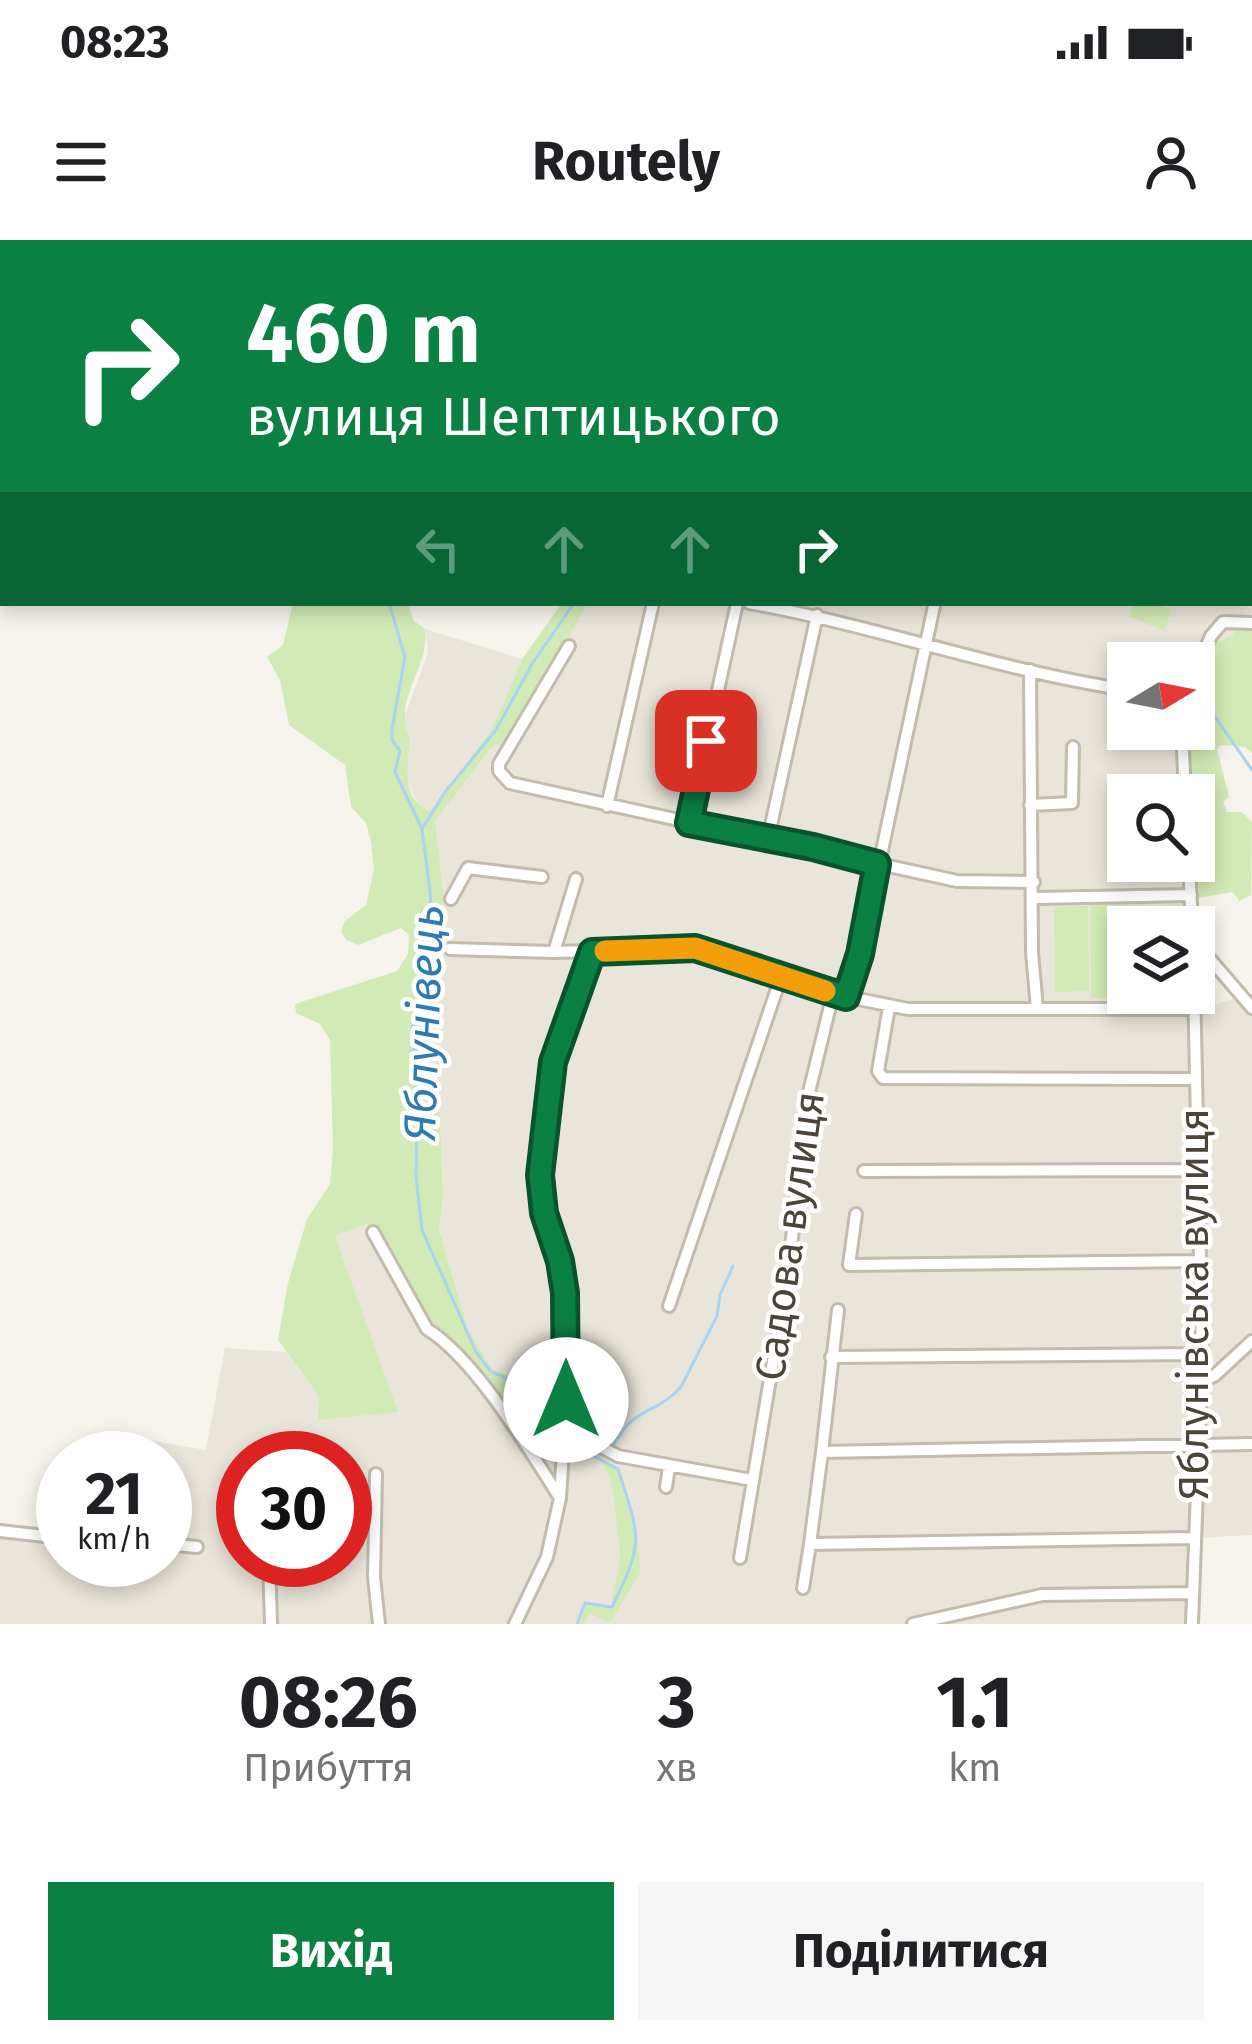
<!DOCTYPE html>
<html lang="uk">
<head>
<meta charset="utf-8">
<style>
	body { margin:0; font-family:"Fira Sans",sans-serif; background:#f6f6f6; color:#202124; height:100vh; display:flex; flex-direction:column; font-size:45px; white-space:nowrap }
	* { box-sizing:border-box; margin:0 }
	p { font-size:39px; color:#757577 }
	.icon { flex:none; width:66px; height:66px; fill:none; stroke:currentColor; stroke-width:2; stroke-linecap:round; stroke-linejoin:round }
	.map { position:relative; height:1384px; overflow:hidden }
	.side { display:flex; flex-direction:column; background:#fff; flex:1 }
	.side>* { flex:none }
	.banner { position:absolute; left:0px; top:0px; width:1254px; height:366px; box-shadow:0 6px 18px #0003; background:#0b8043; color:#fff; overflow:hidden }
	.needle { width:78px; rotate:80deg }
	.fabs { position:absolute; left:1107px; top:402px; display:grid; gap:24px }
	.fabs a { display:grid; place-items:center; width:108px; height:108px; border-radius:0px; background:#fff; box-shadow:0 6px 18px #0003; font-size:60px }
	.speed { position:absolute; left:36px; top:1191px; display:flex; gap:24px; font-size:60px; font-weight:700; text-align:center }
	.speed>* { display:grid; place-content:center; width:156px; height:156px; border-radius:50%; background:#fff; box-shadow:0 6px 18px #0003; line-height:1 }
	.speed small { font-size:30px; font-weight:400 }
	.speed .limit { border:18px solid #d22; background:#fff; color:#111 }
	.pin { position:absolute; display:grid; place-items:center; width:102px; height:102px; color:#fff; margin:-51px; border-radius:24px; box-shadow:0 6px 18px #0006 }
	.me { position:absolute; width:132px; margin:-66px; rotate:0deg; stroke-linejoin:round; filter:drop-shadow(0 0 9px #0008) }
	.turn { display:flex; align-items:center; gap:42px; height:252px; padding:0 48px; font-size:54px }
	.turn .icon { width:156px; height:156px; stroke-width:2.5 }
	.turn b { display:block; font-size:84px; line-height:102px }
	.lanes { display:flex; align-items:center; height:114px; padding:0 48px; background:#0003; justify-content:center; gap:60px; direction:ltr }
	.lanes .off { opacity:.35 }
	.eta { display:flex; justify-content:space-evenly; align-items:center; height:204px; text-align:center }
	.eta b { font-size:72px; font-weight:700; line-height:84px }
	.cta { display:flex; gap:24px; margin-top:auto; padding:24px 48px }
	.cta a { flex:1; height:138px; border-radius:0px; background:#0b8043; color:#fff; font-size:48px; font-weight:700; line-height:138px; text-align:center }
	.cta a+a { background:#f6f6f6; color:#202124 }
	.status { display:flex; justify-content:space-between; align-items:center; height:84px; padding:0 60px; background:#fff; direction:ltr }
	.status svg { height:33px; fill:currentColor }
	header { display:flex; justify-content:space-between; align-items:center; height:156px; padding:0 48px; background:#fff; font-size:54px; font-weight:700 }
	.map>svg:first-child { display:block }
	.residential { fill:#eae5da; fill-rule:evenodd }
	.green { fill:#d2eab5 }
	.water { fill:#a9d4f2 }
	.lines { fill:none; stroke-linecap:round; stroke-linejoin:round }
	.stream { stroke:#a9d4f2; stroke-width:3 }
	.minor-casing { stroke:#c2bbae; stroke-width:16 }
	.minor { stroke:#fff; stroke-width:10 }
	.route-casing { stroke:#07532c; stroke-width:30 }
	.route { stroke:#0b8043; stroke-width:21 }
	.slow { stroke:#f59e0b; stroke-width:21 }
	.labels { text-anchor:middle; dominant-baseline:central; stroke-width:9; stroke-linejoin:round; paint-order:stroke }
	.street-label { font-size:42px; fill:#4b4439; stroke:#fff }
	.water-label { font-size:45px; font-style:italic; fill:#2e7ab2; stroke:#fff }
</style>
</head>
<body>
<div class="status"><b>08:23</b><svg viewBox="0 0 49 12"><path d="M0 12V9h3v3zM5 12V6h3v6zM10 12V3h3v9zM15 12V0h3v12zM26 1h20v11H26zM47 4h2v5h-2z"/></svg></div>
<header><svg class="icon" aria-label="menu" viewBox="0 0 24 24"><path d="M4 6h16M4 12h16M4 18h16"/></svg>Routely<svg class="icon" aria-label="person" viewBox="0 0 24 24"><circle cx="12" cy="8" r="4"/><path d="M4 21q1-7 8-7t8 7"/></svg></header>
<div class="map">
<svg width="1252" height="1384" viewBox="0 0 1252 1384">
	<rect width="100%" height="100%" fill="#f6f3ec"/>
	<path class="residential" d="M1252,83V388L1232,396L1198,434L1194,449V423H1128V489H1185L1191,555H1128V621H1194V594L1201,768L1252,754V1295L1193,1298L1192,1384H0V1293L63,1298V1320H165V1218H92L101,1192L206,1210L225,1108L286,1112L319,1157L397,1172L335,994L367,984L442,1101L496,1166L513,1150L557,1199L560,1186L523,1146L506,1132L492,1129L467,1087L439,987L443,957L440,872L423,867L409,792L415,765L428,751L442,701L440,675L444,658L435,581L489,511L495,504L505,505L588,363H1251ZM1128,687H1194V753H1128ZM243,1218H345V1320H243Z
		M425,389L522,419L492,489L430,571L422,568L415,558L404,533L411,504L404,478L428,413Z"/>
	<path class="green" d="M293,363H408L413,380L425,389C429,425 403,447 405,479C405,488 411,497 410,506C406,529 403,560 430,571L492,489L522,419L562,363H588L505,506L495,504L489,511L435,581L444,658L440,675L442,701L428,751L415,765L409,792L422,866L440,872L443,957L439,988L467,1087L492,1129C521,1135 541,1165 561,1186L558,1200L513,1151L495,1167L442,1101L422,1087L367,984L335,995L398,1172L318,1180L319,1157L278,1100L288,1043L307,979L330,944L333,910L330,800L320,784L296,773L295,764L397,731L408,714L409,695L401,688L358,705L346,700L341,691L345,681L366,665L374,629L371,602L366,583L351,567L345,525L289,485L280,440L267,417L283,405Z
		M1134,363H1153L1172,370L1164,390L1129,377Z
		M1237,386L1252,388V513L1245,507L1221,505L1217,509L1229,557L1223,562L1227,572H1242L1252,582L1251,655L1239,661L1233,652L1199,658L1194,555L1185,489H1194V449L1213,404L1232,396Z
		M1145,663L1146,680L1116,681L1117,735H1128V753H1184V758H1091L1090,664Z
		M1185,664V687H1154L1153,665Z
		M1088,666L1089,751L1055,752L1054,667Z
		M570,1193L618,1229L637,1290L640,1333L610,1383L589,1373L584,1384H577L585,1363L612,1366C612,1349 619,1335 620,1318C620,1301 616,1286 615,1269C611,1234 608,1214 568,1206Z"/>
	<path class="water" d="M414,769L433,777L434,784L427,789L431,798L428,815L409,812L415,805L412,803L415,793L410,789Z"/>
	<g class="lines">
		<path class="stream" d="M417,3V0
			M848,3L851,0
			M0,260L3,259
			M389,363L405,417L392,489V500L400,511L395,532L422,589L430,651L433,701L418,771
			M1203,453L1211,471L1252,530
			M422,589L445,552L496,490L532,424L574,363
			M418,817L416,937L422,990L476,1112L490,1131L512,1141L559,1189
			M566,1195L588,1213L618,1229C640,1298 645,1300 612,1367L585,1363L577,1384
			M613,1206C633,1166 656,1175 681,1147L717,1076L720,1055L733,1026"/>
		<g class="minor-casing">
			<path id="minor" d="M1251,259H1252
				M749,363C877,386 1000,431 1128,450
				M569,406L499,524V531L510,543L957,641L1034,642
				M1030,430L1032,712L1037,769
				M1194,435L1211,396L1223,382L1252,383
				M1182,489L1185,555
				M1141,502L1182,498
				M1030,565L1072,563L1073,507
				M607,566L653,363
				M689,583L737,363
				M768,599L817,375
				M1189,621L1192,687
				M1035,658L1191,655
				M451,659L468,628L542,637
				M450,709L554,712L695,708L833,754L908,769H1195
				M554,712L576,639
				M1194,714L1210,719L1252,768
				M846,757L860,714L934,366
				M889,767L878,831L883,838L1195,839
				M864,931L1197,930
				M856,974L849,1025L1201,1021
				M373,992L427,1089C475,1119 527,1206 558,1255
				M669,1066L782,734
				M838,1070L822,1212L1252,1204
				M831,1117L1202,1114
				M1200,1142L1214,1136L1252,1101
				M565,1187L618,1216L752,1240
				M822,1212L810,1304L1193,1298
				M117,1218L121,1199
				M376,1234L374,1337L379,1384
				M666,1247L669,1227
				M0,1291L63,1298
				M165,1304L197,1307
				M740,1318L788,1032L809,852L833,754
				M269,1320L271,1384
				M803,1348L810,1304
				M515,1384L547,1317L560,1258L568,1133L565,1053L560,1021L544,972L540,936L553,822L592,712
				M913,1384L1042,1355L1193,1353
				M1192,1384L1202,1114L1194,743"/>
		</g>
		<use href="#minor" class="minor"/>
	</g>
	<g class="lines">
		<g class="route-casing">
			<path id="route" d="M566,1160L565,1053L560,1021L544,973L540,935L553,822L592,712L695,708L846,757L860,714L877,624L813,607L689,583L706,501"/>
		</g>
		<use href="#route" class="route"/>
		<path class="slow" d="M605,711L695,708L825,751"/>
	</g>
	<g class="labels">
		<g class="street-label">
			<text transform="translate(790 996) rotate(-82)">Садова вулиця</text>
			<text transform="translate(1194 1064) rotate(-90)">Яблунівська вулиця</text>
		</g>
		<g class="water-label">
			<text transform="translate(424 783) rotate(-88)">Яблунівець</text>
		</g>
	</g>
</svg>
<div class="fabs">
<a><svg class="needle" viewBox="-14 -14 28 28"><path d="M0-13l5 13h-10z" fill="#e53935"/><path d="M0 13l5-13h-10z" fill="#757577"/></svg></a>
<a><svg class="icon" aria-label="search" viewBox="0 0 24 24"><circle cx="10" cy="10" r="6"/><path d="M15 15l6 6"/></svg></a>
<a><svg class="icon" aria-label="layers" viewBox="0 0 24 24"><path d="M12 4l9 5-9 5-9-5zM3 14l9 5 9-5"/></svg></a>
</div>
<div class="speed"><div>21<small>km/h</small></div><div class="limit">30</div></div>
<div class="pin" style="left:706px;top:501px;background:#d93025"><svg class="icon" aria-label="arrive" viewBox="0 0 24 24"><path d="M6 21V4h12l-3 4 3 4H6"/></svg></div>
<svg class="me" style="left:566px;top:1160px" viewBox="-20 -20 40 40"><circle r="19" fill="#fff"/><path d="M0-13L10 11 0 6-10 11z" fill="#0b8043"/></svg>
<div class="banner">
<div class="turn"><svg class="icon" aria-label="right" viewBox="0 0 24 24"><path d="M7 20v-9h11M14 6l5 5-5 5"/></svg><div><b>460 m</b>вулиця Шептицького</div></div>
<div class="lanes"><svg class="icon off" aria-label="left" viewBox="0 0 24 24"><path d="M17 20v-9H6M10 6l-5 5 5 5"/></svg><svg class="icon off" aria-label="ahead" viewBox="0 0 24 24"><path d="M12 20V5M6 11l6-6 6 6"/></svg><svg class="icon off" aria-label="ahead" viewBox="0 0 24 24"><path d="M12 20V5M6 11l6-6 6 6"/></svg><svg class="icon" aria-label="right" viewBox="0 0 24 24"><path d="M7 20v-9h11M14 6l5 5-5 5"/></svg></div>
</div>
</div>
<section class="side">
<div class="eta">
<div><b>08:26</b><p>Прибуття</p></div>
<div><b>3</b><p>хв</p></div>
<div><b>1.1</b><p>km</p></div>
</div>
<div class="cta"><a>Вихід</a><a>Поділитися</a></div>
</section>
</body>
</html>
